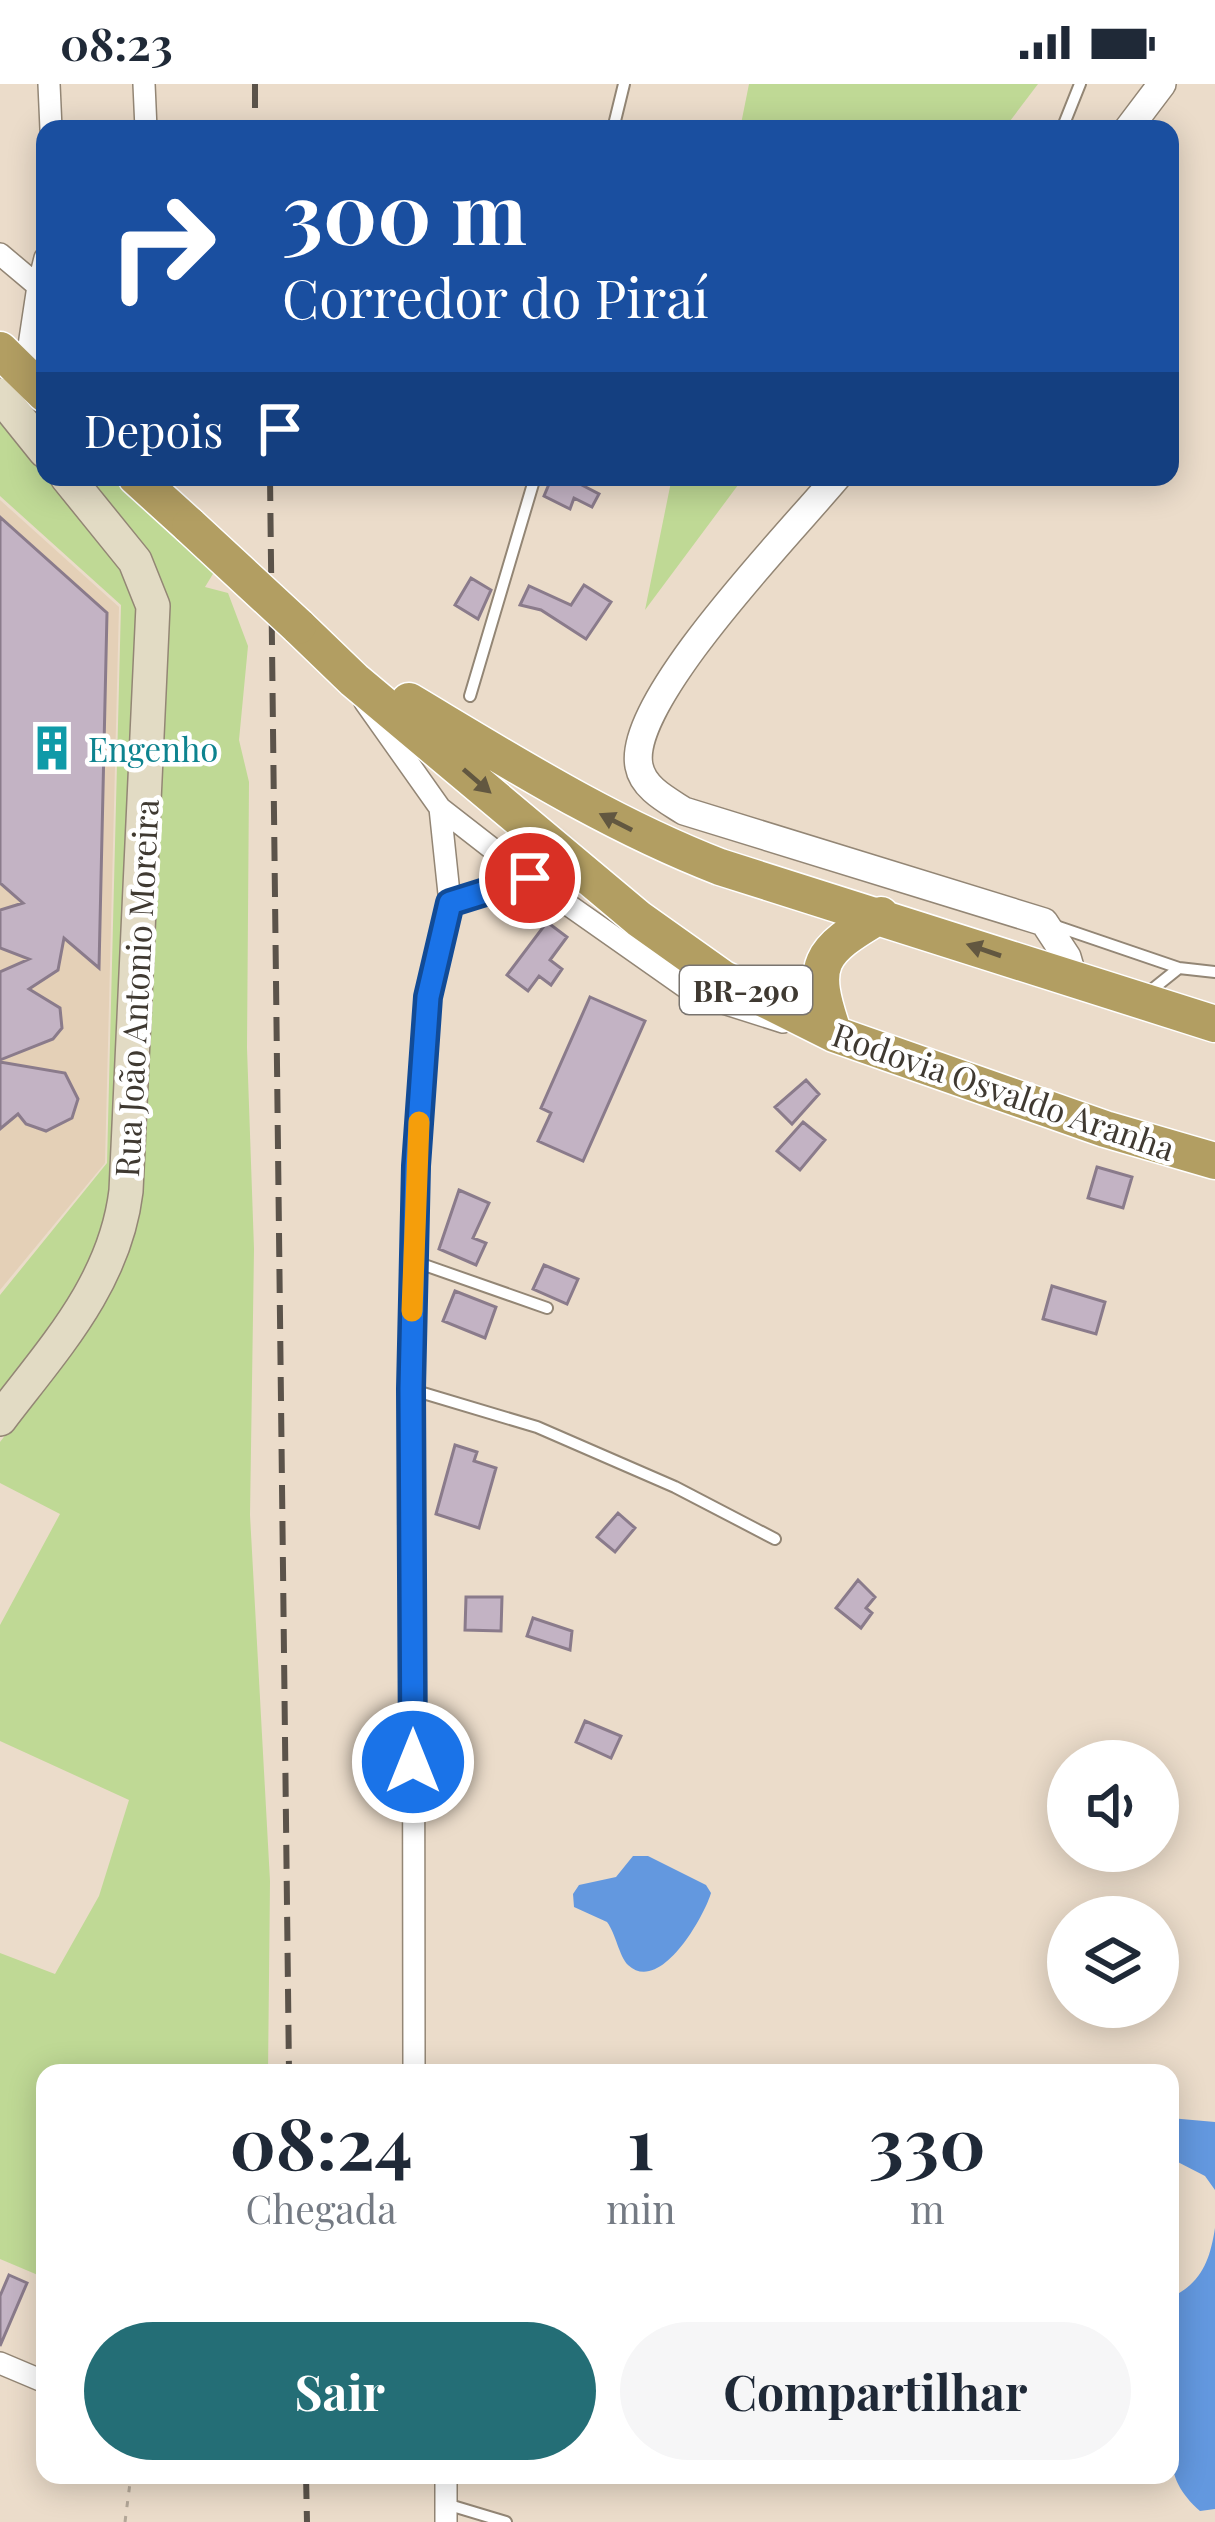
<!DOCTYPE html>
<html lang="pt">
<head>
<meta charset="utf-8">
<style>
	body { margin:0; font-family:"Playfair Display",serif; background:#f6f6f7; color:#1f2937; height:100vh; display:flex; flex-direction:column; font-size:45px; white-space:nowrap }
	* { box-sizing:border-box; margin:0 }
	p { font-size:39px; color:#747a83 }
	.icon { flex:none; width:66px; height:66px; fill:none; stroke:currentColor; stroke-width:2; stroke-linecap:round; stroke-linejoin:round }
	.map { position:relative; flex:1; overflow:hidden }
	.details { position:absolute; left:36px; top:1980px; width:1143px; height:420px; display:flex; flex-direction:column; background:#fff; border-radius:24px; box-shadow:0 6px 30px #0003 }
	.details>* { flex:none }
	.banner { position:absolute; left:36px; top:36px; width:1143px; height:366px; border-radius:24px; box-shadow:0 6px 30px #0003; background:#1a4fa0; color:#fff; overflow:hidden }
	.controls { position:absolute; left:1047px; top:1656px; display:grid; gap:24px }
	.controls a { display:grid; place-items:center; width:132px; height:132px; border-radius:50%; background:#fff; box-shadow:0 6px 30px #0003; font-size:60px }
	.pin { position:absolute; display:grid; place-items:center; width:102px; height:102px; color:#fff; margin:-51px; border:6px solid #fff; border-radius:50%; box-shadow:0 3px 12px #0007 }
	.me { position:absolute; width:132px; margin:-66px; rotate:0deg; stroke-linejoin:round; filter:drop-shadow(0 0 9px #0008) }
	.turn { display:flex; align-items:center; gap:42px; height:252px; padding:0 48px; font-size:54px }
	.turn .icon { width:156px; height:156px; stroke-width:2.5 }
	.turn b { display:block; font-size:84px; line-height:102px }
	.then { display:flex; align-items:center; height:114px; padding:0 48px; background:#0003; gap:24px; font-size:45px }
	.eta { display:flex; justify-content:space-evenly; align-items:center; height:204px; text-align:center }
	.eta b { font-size:72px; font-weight:700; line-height:84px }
	.cta { display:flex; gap:24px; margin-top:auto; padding:24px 48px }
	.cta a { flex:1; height:138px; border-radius:72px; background:#246e76; color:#fff; font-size:48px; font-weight:700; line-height:138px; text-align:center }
	.cta a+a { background:#f6f6f7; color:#1f2937 }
	.status { display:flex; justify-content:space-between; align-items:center; height:84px; padding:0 60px; background:#fff; direction:ltr }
	.status svg { height:33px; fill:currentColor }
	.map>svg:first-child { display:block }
	.built { fill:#e4d0b7 }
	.green { fill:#bfd995 }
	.water { fill:#6398df }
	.building { fill:#c3b3c4; stroke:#8a7b8b; stroke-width:3 }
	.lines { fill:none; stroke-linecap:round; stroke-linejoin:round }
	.service-casing { stroke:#938675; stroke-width:14 }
	.minor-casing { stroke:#938675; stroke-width:24 }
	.tertiary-casing { stroke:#938675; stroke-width:30 }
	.secondary-casing { stroke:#938675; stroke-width:36 }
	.trunk-casing { stroke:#fff; stroke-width:39 }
	.path { stroke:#b3a798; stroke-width:3; stroke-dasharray:6 9; stroke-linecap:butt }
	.service { stroke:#fff; stroke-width:10 }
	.minor { stroke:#fff; stroke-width:21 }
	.tertiary { stroke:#fff; stroke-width:27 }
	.secondary { stroke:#e2dbc4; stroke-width:33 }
	.trunk { stroke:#b29e62; stroke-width:36 }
	.rail { stroke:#5b534a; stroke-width:6; stroke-dasharray:24 12; stroke-linecap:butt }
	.trunk-bridge-casing { stroke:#fff; stroke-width:39; stroke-linecap:butt }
	.trunk-bridge { stroke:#b29e62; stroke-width:36 }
	.oneway { fill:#625740 }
	.route-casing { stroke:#114b97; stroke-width:30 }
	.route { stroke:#1a73e8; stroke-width:21 }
	.slow { stroke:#f59e0b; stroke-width:21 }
	.labels { text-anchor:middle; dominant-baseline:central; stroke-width:9; stroke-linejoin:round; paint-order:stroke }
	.shield { fill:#fff; stroke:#79746f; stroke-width:3 }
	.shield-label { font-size:30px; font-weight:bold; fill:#3f3931 }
	.culture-label { font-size:33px; fill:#0d838f; stroke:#fff; text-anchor:start }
	.street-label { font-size:33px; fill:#3f3931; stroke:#fff }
</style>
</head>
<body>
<div class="status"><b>08:23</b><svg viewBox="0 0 49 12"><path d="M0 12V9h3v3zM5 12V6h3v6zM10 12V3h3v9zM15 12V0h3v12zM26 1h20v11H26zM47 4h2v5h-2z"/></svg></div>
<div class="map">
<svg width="1215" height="2438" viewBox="0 0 1215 2438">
	<rect width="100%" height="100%" fill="#ebdcca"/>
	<path class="built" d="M0,416L119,523L105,1079L0,1206Z"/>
	<path class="green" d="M749,0H1038L1004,45H740Z
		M0,332L45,384V393H52L129,489L138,514L112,1155L0,1320V1211L107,1079L121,521L0,412Z
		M82,393H122L219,480L205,503L228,509L248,562L239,656L249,698L247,964L254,1165L250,1431L270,1797L268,1989H45V2194L0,2175V1869L55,1890L99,1812L129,1716L0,1657V1541L60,1430L0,1399V1358L91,1239L126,1167L158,509Z
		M672,393H744L645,526Z"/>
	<path class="water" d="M633,1772H648L706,1801L711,1809C704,1833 660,1911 628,1881C619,1872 616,1850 607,1838L574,1823L573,1810L579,1801L616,1793Z
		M1170,2034L1215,2038V2106L1205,2092L1170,2074Z
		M1215,2144V2425L1200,2427C1169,2400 1166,2373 1179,2335L1170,2322V2214C1202,2199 1210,2176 1215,2144Z"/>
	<path class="building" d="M552,393H579L576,398L599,410L592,423L574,414L570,425L544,412Z
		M0,433L107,529L99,884L64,854L58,886L29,905L60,924L62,944L53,955L0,976V888L29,875L0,864V826L23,819L0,799Z
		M471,494L491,506L478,535L455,521Z
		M584,501L611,518L586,555L541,526L520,521L529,502L571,521Z
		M547,838L567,853L550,876L562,885L551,901L539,892L528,907L507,891Z
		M590,913L645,937L583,1077L538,1057L551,1029L541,1024Z
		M0,978L65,989L78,1015L72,1034L46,1047L26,1040L18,1030L0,1045Z
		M806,996L819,1010L792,1040L775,1023Z
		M803,1038L825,1056L800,1086L777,1067Z
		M1097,1083L1132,1093L1123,1124L1088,1114Z
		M459,1106L489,1119L473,1154L486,1159L476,1181L439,1165Z
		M544,1181L578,1195L567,1220L533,1205Z
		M1052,1202L1105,1218L1096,1250L1043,1235Z
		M455,1207L496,1223L485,1254L443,1237Z
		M455,1361L477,1368L474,1377L496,1384L479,1444L436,1430Z
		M618,1429L635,1444L615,1468L597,1453Z
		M858,1496L875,1513L866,1524L872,1529L861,1544L836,1524Z
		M466,1513H502L501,1547L465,1546Z
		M533,1534L572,1547L570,1566L527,1552Z
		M585,1637L621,1652L611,1674L576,1658Z
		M9,2191L27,2199L0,2262V2212Z"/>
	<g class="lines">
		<g class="service-casing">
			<path id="service" d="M613,45L624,0
				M1062,45L1080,0
				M470,612L535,393
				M1053,841L1179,884
				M1149,908L1179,884L1215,888
				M413,1177L547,1224
				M413,1306L537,1343L675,1403L775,1455
				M446,2420L506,2438"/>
		</g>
		<g class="minor-casing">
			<path id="minor" d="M49,0L51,45
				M144,0L146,45
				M0,170L38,202L25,288
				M45,174L38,202H45
				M365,618L440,724L530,794L695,910L783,938
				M450,819L530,794
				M414,1989L413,1177L428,913L450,819L440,724
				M0,2279L45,2298
				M446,2391V2438"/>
		</g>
		<g class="tertiary-casing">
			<path id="tertiary" d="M1128,45L1162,0
				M837,393C793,446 626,617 639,682C643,704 667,716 684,727L1044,838L1067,873L1074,897"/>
		</g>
		<g class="secondary-casing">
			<path id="secondary" d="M0,311L45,367
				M0,1335C54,1264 115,1199 126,1107L153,522L135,477L67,393"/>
		</g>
		<g class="trunk-casing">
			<path id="trunk" d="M0,266L45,310
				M136,393L190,442
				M298,542L354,596L639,835L722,894L834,950L1105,1045L1215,1077
				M409,617C511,678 609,740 720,783L1215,940
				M834,950C809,879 818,868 881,831"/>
		</g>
		<path class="path" d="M125,2438L131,2391"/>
		<use href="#service" class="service"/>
		<use href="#minor" class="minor"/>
		<use href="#tertiary" class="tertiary"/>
		<use href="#secondary" class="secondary"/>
		<use href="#trunk" class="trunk"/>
		<path class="rail" d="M255,0V45
			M270,393L289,1989
			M306,2391L307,2438"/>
		<g class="trunk-bridge-casing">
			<path id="trunk-bridge" d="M190,442L298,542"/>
		</g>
		<use href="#trunk-bridge" class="trunk-bridge"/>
	</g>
	<defs><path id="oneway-solid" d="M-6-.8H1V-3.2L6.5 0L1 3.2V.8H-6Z" transform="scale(3)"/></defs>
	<g class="oneway">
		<use href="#oneway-solid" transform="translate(477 697) rotate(41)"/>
		<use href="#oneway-solid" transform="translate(616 738) rotate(-153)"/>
		<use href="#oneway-solid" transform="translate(984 866) rotate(-161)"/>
	</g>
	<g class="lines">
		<g class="route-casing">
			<path id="route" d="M413,1678L411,1305L416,1082L428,913L450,819L530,794"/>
		</g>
		<use href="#route" class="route"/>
		<path class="slow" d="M412,1227L419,1038"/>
	</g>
	<defs>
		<g id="building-bare" transform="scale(3.6)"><path d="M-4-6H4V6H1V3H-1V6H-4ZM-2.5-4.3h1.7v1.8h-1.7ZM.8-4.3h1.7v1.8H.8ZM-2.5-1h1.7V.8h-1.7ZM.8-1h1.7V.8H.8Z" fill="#0f9aa8" stroke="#fff" stroke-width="2.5" paint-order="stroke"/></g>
	</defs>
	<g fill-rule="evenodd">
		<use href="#building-bare" x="52" y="664"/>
	</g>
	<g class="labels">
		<rect class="shield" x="680" y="882" width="132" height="48" rx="9"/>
		<g class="shield-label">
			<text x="746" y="906">BR-290</text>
		</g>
		<g class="culture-label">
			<text x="88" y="664">Engenho</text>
		</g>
		<g class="street-label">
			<text transform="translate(135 904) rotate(-87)">Rua João Antonio Moreira</text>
			<text transform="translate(1004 1006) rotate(19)">Rodovia Osvaldo Aranha</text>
		</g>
	</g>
</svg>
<div class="controls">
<a><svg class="icon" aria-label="sound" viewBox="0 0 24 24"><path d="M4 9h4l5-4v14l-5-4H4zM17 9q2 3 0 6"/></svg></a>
<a><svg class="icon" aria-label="layers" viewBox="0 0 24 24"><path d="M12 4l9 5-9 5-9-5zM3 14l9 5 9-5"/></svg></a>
</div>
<div class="pin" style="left:530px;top:794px;background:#d93025"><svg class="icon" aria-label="arrive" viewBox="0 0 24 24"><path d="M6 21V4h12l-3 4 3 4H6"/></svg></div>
<svg class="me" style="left:413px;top:1678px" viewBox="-20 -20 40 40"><circle r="17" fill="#1a73e8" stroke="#fff" stroke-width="3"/><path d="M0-11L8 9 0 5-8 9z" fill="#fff"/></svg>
<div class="banner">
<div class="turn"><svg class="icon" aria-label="right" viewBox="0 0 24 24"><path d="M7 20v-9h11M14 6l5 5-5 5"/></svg><div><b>300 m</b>Corredor do Piraí</div></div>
<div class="then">Depois<svg class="icon" aria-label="arrive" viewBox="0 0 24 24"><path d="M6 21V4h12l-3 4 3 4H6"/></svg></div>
</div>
<section class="details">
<div class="eta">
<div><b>08:24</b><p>Chegada</p></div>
<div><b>1</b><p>min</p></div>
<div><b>330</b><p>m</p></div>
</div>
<div class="cta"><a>Sair</a><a>Compartilhar</a></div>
</section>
</div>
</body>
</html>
